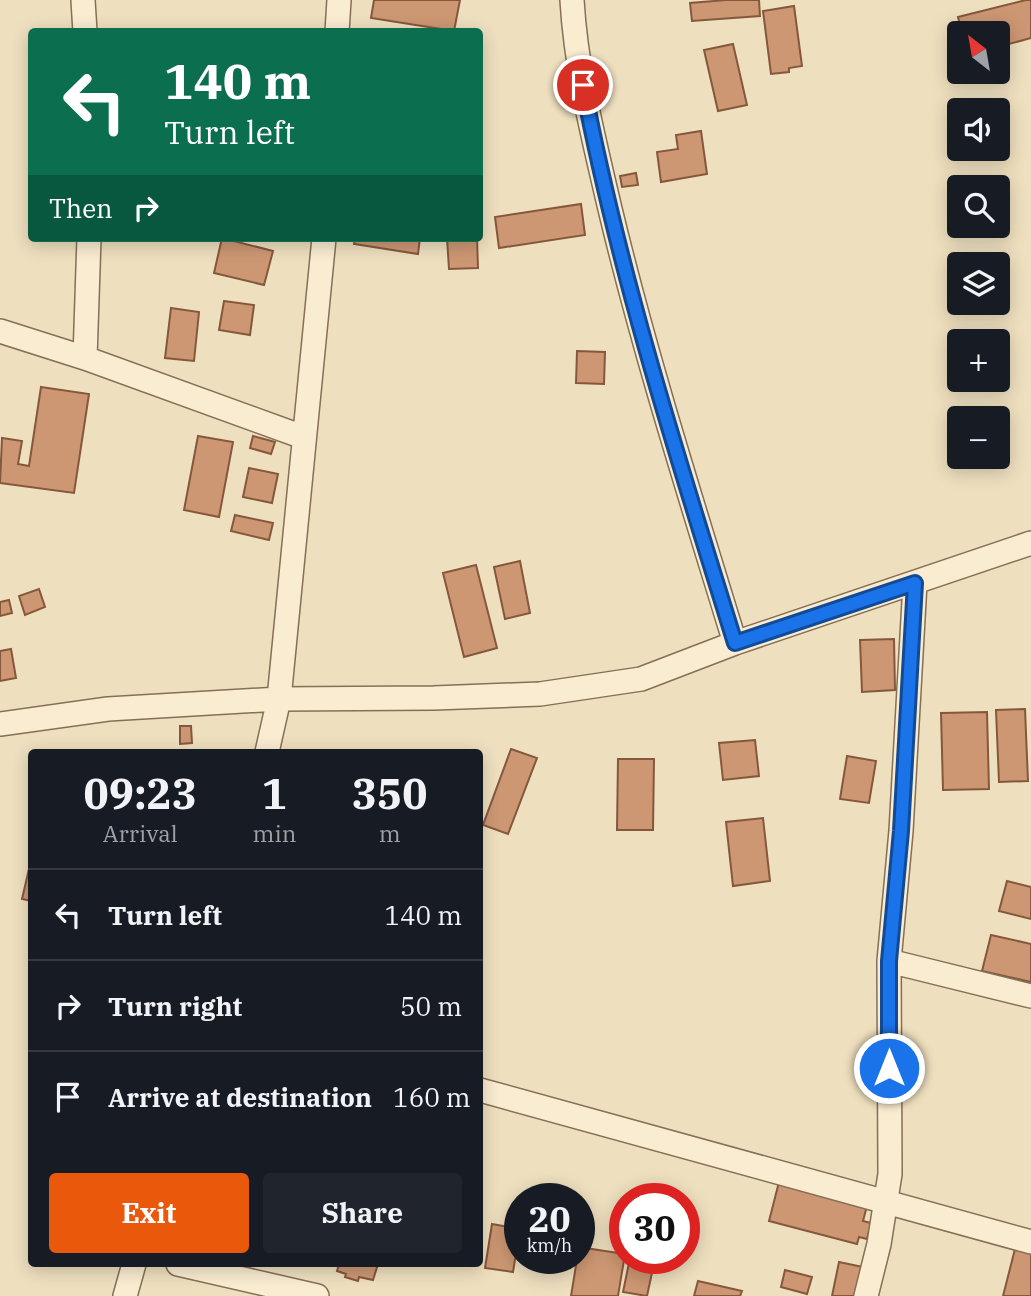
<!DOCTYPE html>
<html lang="en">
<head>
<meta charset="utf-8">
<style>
	body { margin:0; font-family:"IBM Plex Serif",serif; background:#20242c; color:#f1f3f6; height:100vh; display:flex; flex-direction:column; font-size:26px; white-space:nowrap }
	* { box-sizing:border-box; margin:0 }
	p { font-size:23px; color:#9ea1a6 }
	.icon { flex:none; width:38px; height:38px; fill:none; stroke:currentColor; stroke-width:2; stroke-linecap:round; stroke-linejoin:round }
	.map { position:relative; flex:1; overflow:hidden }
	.side { position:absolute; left:28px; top:749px; width:455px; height:518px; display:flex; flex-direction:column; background:#171b24; border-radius:7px; box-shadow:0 4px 18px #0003 }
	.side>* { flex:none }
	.banner { position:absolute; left:28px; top:28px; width:455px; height:214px; border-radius:7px; box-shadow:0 4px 18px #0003; background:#0b6e4f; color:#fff; overflow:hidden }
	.needle { width:46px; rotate:329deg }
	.tools { position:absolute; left:947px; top:21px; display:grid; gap:14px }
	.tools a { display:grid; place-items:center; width:63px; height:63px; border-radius:7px; background:#171b24; box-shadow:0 4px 18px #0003; font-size:35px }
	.speed { position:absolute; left:504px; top:1183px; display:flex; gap:14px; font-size:35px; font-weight:700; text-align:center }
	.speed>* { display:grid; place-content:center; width:91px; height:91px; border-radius:50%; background:#171b24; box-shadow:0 4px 18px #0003; line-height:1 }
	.speed small { font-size:18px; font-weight:400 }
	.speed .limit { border:10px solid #d22; background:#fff; color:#111 }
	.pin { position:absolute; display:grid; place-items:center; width:60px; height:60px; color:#fff; margin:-30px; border:4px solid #fff; border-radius:50%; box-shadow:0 2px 7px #0007 }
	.me { position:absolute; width:77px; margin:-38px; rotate:0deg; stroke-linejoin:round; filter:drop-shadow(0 0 5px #0008) }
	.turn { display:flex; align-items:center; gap:24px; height:147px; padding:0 21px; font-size:32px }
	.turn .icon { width:91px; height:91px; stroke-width:2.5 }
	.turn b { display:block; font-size:49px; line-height:60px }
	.then { display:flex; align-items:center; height:66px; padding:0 21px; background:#0003; gap:14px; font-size:26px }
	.eta { display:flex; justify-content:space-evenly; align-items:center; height:119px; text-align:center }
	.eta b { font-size:42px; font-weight:800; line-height:49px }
	.button { display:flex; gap:14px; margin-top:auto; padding:14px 21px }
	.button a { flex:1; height:80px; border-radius:7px; background:#ea580c; color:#fff; font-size:28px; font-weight:800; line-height:80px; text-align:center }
	.button a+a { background:#20242c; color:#f1f3f6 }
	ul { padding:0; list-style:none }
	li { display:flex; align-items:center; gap:21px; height:91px; padding:0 21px; border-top:2px solid #363941 }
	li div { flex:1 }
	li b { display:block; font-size:26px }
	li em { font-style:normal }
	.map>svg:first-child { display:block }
	.building { fill:#cd9773; stroke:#85583c; stroke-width:2 }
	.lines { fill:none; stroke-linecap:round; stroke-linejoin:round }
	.minor-casing { stroke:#866f57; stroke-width:26 }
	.minor { stroke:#f9ecd1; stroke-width:23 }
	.route-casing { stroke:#114b97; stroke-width:18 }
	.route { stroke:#1a73e8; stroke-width:12 }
</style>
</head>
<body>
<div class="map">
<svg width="1031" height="1296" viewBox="0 0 1031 1296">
	<rect width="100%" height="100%" fill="#eedfbe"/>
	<path class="building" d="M374,0H460L454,31L371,18Z
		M726,0H759L760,16L692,21L690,3Z
		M1026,0H1031V38L998,47V33H962L958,17Z
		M794,6L802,66L789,68V72L771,74L763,11Z
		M733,44L747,105L718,111L704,50Z
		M701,131L707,174L661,182L657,152L678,149L676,135Z
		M636,173L638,185L622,187L620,176Z
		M581,204L585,235L499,248L495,217Z
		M222,238L273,251L264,285L214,273Z
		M355,238H420L418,254L354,244Z
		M447,238H477L478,268L449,269Z
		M224,301L254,305L250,335L219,330Z
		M171,308L199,312L194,361L165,358Z
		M577,351L605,352L604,384L576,383Z
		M41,387L89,394L74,493L0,483L2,438L22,441L18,464L29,466Z
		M198,436L233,442L219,517L184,510Z
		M253,436L275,442L271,454L250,448Z
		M249,468L278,474L272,503L243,497Z
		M235,515L273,523L269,540L231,531Z
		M520,561L530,613L505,619L494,567Z
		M476,565L497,648L464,657L443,573Z
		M39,589L45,607L25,615L19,596Z
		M9,600L12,613L0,616V602Z
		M894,639L895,690L862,692L860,640Z
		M11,649L16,678L0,681V651Z
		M1025,709L1028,781L999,782L996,710Z
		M987,712L989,789L943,790L941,713Z
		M180,726H191L192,743L180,744Z
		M755,740L759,776L723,780L719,743Z
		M511,749L537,758L508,834L483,825Z
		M847,756L876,761L869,803L840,799Z
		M618,759H654L653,830H617Z
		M763,818L770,881L733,886L726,822Z
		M29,869H32V901L22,899Z
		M1007,881L1031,887V919L999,911Z
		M991,935L1031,944V982L982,971Z
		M779,1182L867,1206L863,1221L871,1223L867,1239L859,1237L857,1244L769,1221Z
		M492,1224L520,1229L513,1272L485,1268Z
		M579,1247L625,1254L618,1296H571Z
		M1015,1249L1031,1253V1296H1003Z
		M839,1262L863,1267L857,1296H832Z
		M629,1263L653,1268L647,1296L623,1292Z
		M339,1264H378L373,1280L359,1277L358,1281L345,1277L346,1274L337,1271Z
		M785,1270L812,1277L807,1294L781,1287Z
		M698,1281L742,1291L740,1296H694Z"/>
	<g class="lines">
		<g class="minor-casing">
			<path id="minor" d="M83,0L85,32
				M572,0C576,70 594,140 610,209C645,355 691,499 735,643
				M337,32L339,0
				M0,331L85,358L303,437
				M85,358L89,238
				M0,724L108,709L279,699L434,698L540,694L641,679L735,643L1031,543
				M267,752L279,699L324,238
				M889,961L1031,996
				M480,1090L1031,1242
				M178,1264L317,1296
				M125,1296L134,1264
				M866,1296L879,1244L890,1174L889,961L901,831L915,583"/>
		</g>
		<use href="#minor" class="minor"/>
	</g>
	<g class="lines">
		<g class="route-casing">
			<path id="route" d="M583,85C619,274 678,459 735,643L915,583L901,831L889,961V1068"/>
		</g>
		<use href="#route" class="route"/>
	</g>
</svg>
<div class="tools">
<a><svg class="needle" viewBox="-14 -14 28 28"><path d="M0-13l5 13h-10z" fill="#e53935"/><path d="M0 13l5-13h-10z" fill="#9ea1a6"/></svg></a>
<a><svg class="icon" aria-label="sound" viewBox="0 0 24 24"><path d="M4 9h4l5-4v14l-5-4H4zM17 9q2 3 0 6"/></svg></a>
<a><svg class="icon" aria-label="search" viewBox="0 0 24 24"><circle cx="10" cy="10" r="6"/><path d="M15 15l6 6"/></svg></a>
<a><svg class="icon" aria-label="layers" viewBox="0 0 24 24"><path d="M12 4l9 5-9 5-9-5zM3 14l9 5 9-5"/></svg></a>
<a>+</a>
<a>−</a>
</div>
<div class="speed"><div>20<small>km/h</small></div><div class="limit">30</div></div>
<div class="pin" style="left:583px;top:85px;background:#d93025"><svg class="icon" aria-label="arrive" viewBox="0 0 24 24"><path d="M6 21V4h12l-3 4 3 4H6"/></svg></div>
<svg class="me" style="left:889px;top:1068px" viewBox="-20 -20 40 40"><circle r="17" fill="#1a73e8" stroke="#fff" stroke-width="3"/><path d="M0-11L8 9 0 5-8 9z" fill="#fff"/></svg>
<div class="banner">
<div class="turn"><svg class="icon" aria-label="left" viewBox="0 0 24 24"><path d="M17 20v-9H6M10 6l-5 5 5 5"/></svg><div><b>140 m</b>Turn left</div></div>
<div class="then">Then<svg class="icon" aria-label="right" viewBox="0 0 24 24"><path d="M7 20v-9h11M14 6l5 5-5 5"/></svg></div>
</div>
<section class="side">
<div class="eta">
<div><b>09:23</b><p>Arrival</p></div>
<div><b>1</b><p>min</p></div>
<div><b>350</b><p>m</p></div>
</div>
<ul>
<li><svg class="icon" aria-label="left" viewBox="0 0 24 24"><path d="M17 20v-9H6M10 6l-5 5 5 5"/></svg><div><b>Turn left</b></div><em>140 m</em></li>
<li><svg class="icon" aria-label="right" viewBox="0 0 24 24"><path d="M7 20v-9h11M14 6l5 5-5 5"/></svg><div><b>Turn right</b></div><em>50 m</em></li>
<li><svg class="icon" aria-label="arrive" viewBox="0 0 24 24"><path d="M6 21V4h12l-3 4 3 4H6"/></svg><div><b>Arrive at destination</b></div><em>160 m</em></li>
</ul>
<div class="button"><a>Exit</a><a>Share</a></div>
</section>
</div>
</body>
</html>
